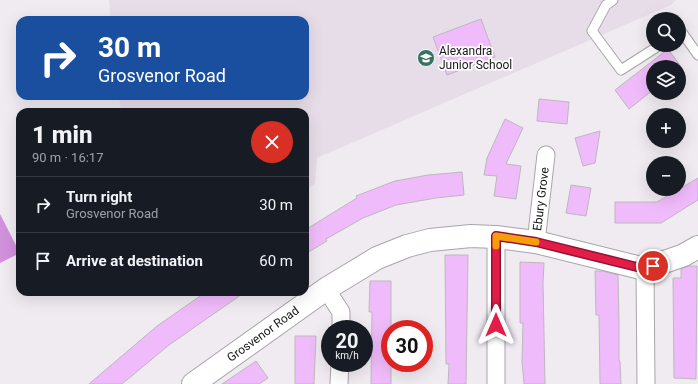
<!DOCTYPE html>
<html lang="en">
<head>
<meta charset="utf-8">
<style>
	body { margin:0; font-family:Roboto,sans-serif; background:#242831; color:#f1f3f6; height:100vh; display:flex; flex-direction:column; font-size:15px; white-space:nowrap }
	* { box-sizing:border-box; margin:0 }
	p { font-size:13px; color:#9ea1a6 }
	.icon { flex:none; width:22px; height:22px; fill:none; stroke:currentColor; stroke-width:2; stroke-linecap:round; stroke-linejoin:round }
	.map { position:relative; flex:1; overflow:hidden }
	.side { position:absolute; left:16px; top:108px; width:293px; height:188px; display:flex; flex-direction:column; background:#171b24; border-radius:12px; box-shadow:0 4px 16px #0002 }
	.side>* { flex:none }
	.banner { position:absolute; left:16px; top:16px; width:293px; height:84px; border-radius:12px; box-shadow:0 4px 16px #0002; background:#1a4fa0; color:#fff; overflow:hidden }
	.controls { position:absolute; left:646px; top:12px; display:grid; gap:8px }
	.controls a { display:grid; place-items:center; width:40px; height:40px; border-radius:50%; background:#171b24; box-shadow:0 4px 16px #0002; font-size:20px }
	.speed { position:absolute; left:321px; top:320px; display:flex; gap:8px; font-size:20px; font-weight:700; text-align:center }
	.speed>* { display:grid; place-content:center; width:52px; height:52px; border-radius:50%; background:#171b24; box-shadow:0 4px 16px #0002; line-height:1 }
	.speed small { font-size:10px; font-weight:400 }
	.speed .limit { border:6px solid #d22; background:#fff; color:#111 }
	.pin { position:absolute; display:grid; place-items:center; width:34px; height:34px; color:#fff; margin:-17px; border:2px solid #fff; border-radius:50%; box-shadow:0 1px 4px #0007 }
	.me { position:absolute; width:44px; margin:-22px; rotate:0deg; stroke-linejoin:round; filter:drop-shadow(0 0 3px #0008) }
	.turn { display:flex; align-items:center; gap:14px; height:84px; padding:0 16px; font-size:18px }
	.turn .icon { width:52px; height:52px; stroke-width:2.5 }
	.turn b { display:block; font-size:28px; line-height:34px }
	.round { display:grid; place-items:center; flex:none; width:42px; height:42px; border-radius:21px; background:#242831 }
	.summary { display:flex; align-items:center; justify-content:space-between; height:68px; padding:0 16px }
	h1 { font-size:24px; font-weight:800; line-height:30px }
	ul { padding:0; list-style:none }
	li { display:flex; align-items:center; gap:12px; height:56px; padding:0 16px; border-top:1px solid #363941 }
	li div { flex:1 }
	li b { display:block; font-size:15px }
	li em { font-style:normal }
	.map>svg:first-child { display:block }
	.built { fill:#e7dde9 }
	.forest { fill:#d191dd }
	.building { fill:#f0bbfa; stroke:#bdb8be }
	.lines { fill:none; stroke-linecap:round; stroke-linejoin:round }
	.service-casing { stroke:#a9a4aa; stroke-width:11 }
	.minor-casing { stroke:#a9a4aa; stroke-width:19 }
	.tertiary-casing { stroke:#a9a4aa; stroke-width:24 }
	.service { stroke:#fff; stroke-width:9 }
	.minor { stroke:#fff; stroke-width:17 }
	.tertiary { stroke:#fff; stroke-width:22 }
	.route-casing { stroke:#92132f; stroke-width:10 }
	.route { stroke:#e11d48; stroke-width:7 }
	.slow { stroke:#f59e0b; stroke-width:7 }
	.labels { text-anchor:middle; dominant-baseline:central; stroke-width:3.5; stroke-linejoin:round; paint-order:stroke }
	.poi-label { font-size:12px; fill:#181618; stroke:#fff; text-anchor:start }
	.street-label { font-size:12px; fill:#181618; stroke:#fff }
</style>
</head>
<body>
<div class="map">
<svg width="698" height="384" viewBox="0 0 698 384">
	<rect width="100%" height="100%" fill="#f0ebf1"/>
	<path class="built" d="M109,0H676L671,5L317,158L315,184L305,189V112H121L119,96H305V20H111Z"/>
	<path class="forest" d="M0,214L20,253L0,263Z"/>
	<path class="building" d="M481,19L495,57L447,75L433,37Z
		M668,49L682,68L679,70V67H653V90L629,109L615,90Z
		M539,99L569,102L567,124L537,121Z
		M505,119L523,128L506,164L521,166L516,199L494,196L497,176L484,175L487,158Z
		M600,131L595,163L583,166L575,138Z
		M462,172L464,195L436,198L396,205L363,218L326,239L327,241L305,254V230L357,198L356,196L395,181L428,175Z
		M698,178V200L661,223H615V202H657Z
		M571,185L591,188L586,216L566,213Z
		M445,255H468L466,384H448L449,364H446Z
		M520,262L544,263L543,283L545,384H524L522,362L523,323H520Z
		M689,266H697L696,379L674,378L673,278H681V269Z
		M595,271H602L618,275L619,322V361H620L621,384H600L599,315H596Z
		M370,281H391V384H371L372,312H369Z
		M206,292H245L169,345L122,384H89L157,326Z
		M295,336H316L314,384H295Z
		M256,361L268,378L259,384H222Z"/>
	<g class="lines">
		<g class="service-casing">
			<path id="service" d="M613,0L606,5L592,31L621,70L660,45
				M679,32L681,31L698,55"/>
		</g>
		<g class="minor-casing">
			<path id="minor" d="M496,237V384
				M536,242L546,155
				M645,269L646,384
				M326,289L341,312V329
				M339,384L340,363"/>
		</g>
		<g class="tertiary-casing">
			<path id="tertiary" d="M193,384L326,289L377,258L407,246L430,240L471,236L496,237L536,242L645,269L684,255L698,247"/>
		</g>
		<use href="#service" class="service"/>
		<use href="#minor" class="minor"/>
		<use href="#tertiary" class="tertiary"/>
	</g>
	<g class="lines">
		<g class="route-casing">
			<path id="route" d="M496,325V236L536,242L645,269L653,266"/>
		</g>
		<use href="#route" class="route"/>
		<path class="slow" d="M496,246V236L536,242"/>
	</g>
	<defs>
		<g id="school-disc" transform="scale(0.9)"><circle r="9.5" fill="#367461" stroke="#fff"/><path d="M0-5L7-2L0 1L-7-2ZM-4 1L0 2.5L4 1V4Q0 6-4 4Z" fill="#fff"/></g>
	</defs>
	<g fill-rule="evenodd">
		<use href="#school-disc" x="426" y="58"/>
	</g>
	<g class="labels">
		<g class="poi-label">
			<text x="439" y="51">Alexandra<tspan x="439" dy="14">Junior School</tspan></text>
		</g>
		<g class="street-label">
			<text transform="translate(541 199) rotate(-83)">Ebury Grove</text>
			<text transform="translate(263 334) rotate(-36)">Grosvenor Road</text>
		</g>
	</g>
</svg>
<div class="controls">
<a><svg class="icon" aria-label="search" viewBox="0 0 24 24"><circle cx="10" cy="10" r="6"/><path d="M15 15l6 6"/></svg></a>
<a><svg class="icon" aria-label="layers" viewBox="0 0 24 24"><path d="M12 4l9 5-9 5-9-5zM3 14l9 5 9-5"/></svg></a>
<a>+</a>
<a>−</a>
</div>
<div class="speed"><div>20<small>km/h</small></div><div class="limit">30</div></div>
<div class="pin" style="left:653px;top:266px;background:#d93025"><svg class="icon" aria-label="arrive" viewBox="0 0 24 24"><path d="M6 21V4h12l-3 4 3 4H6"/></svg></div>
<svg class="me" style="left:496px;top:325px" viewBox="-20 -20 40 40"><path d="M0-17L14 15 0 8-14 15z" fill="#e11d48" stroke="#fff" stroke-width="4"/></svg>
<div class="banner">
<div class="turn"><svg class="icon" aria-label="right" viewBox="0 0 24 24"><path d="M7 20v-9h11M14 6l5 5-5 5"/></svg><div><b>30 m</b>Grosvenor Road</div></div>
</div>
<section class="side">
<div class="summary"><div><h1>1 min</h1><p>90 m · 16:17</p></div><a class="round" style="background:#d93025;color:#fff"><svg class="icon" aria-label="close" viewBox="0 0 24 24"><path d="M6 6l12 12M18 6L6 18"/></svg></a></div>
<ul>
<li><svg class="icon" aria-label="right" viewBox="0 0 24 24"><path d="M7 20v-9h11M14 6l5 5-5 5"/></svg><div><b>Turn right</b><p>Grosvenor Road</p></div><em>30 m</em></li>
<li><svg class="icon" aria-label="arrive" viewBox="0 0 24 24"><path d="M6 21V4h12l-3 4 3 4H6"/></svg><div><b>Arrive at destination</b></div><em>60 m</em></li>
</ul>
</section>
</div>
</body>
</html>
